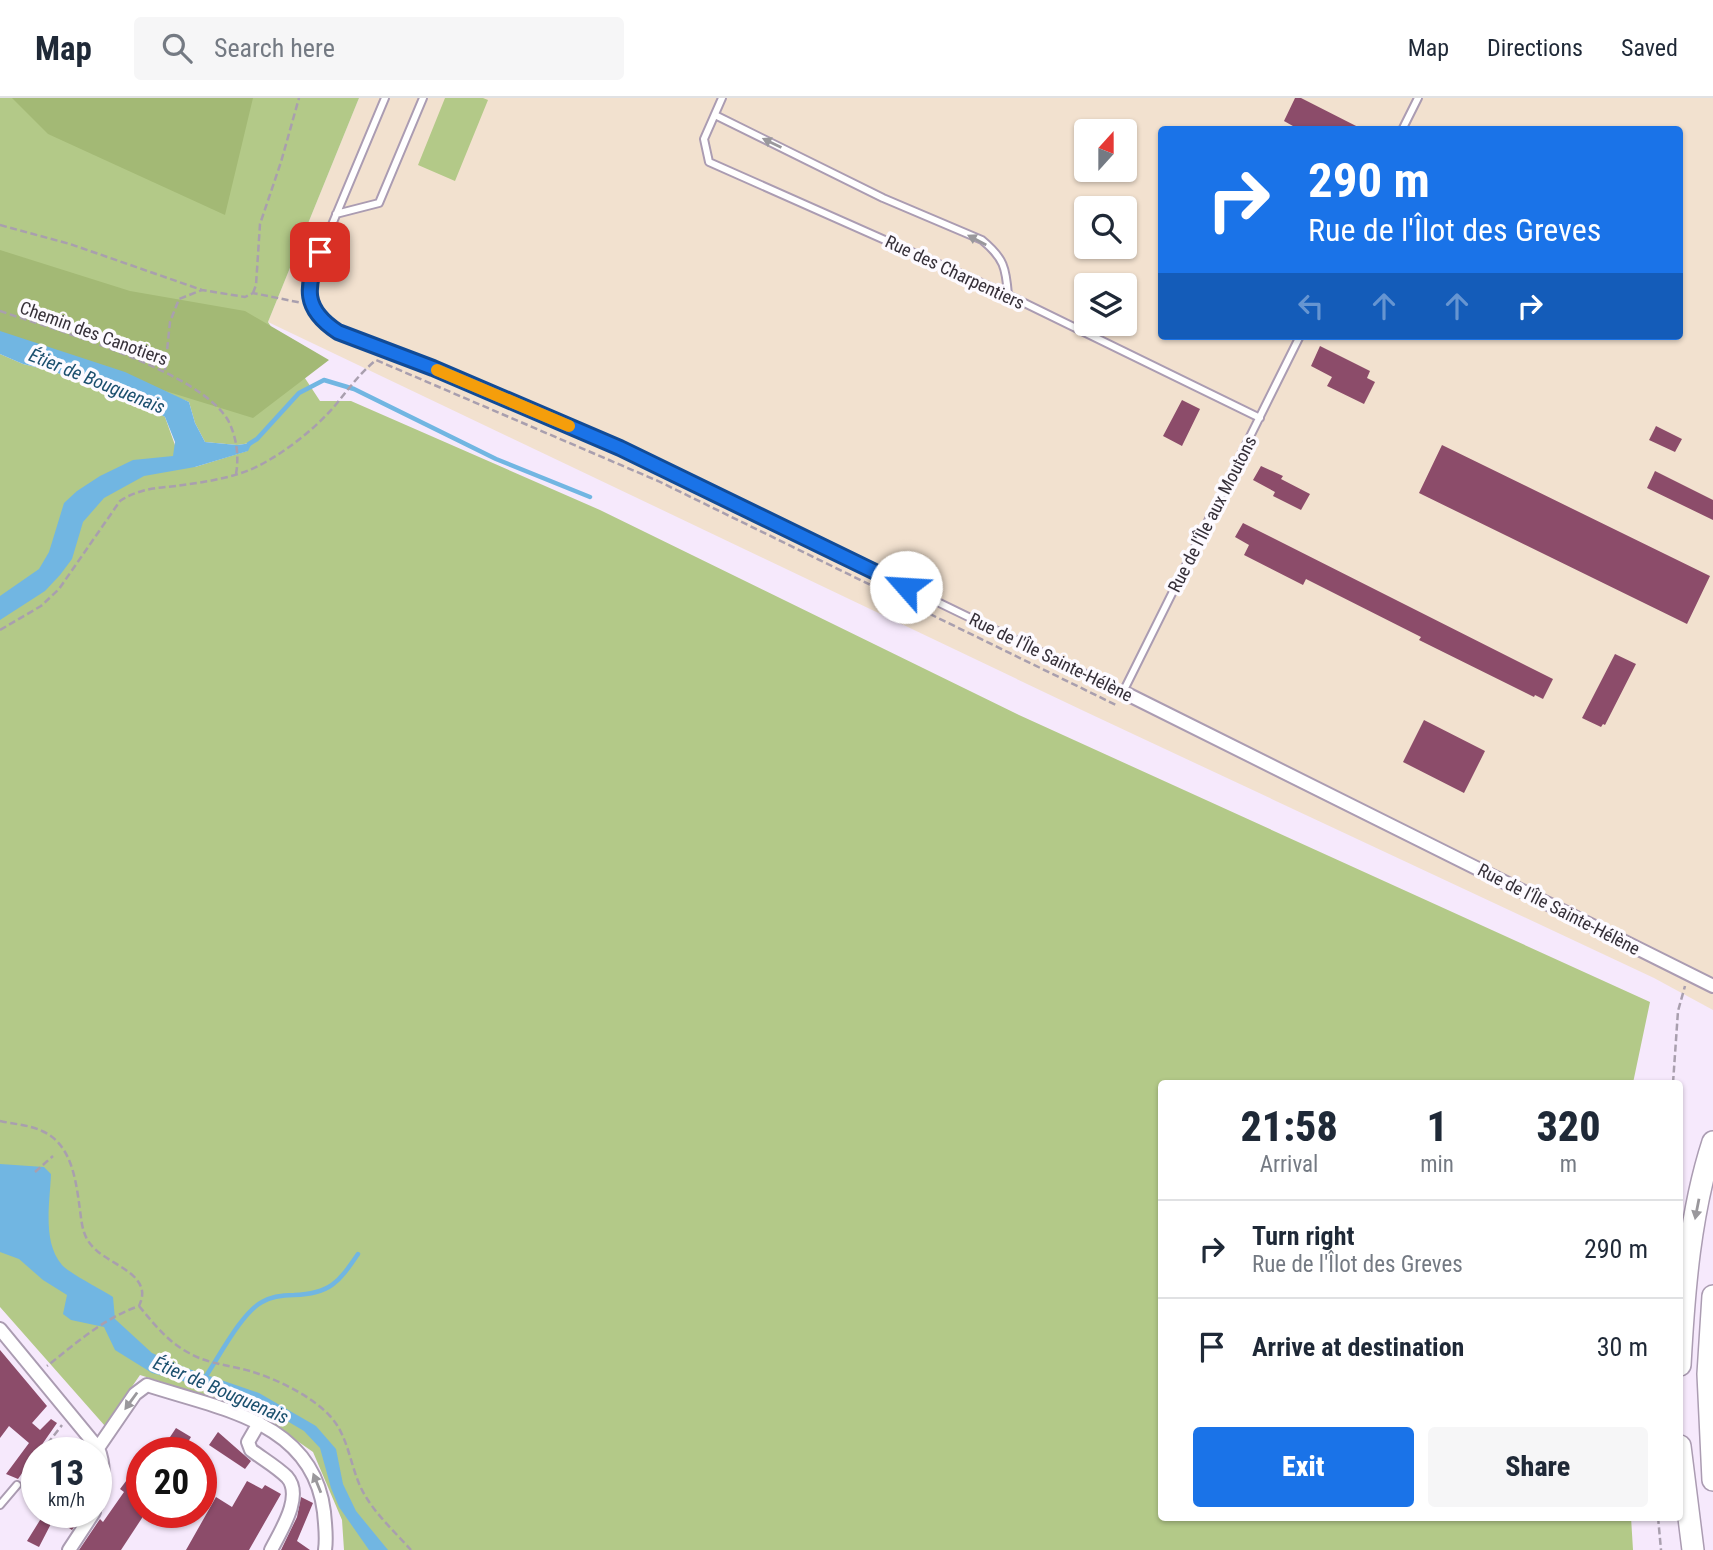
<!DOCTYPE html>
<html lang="en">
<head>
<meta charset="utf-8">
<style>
	body { margin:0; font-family:"Roboto Condensed",sans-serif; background:#f6f6f7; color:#1f2937; height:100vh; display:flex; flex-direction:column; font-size:26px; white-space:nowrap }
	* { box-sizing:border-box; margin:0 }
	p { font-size:23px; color:#747a83 }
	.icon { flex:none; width:38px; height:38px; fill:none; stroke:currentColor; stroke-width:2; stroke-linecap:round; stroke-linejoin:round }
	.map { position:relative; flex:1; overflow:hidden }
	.sheet { position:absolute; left:1158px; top:982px; width:525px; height:441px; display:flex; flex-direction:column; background:#fff; border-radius:7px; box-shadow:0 2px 5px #0004 }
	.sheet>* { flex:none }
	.banner { position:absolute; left:1158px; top:28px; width:525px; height:214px; border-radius:7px; box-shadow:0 2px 5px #0004; background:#1a73e8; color:#fff; overflow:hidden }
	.needle { width:46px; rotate:21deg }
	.controls { position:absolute; left:1074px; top:21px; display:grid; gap:14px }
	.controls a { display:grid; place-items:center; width:63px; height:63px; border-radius:7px; background:#fff; box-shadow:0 2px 5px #0004; font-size:35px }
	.speed { position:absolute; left:21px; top:1339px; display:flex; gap:14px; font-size:35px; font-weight:700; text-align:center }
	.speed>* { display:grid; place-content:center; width:91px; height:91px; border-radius:50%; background:#fff; box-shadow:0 2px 5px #0004; line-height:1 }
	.speed small { font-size:18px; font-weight:400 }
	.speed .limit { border:10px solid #d22; background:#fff; color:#111 }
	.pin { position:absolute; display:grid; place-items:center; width:60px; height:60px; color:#fff; margin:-30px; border-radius:14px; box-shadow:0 4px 10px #0006 }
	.me { position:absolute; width:77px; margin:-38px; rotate:296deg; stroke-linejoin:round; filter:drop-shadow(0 0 5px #0008) }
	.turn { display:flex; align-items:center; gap:24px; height:147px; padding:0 35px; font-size:32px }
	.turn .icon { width:91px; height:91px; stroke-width:2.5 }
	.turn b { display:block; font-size:49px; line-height:60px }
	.lanes { display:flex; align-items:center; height:66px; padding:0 35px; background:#0003; justify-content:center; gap:35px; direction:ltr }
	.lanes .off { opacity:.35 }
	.eta { display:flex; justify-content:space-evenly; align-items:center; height:119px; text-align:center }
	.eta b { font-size:42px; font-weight:800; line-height:49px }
	.action { display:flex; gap:14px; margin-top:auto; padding:14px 35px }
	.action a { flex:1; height:80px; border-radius:7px; background:#1a73e8; color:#fff; font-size:28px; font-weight:800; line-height:80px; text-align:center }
	.action a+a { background:#f6f6f7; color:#1f2937 }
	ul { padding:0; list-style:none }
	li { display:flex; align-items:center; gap:21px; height:98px; padding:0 35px; border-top:2px solid #e0e1e3 }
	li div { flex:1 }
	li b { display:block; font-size:26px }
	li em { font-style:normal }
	header { display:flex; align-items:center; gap:42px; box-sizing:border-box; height:98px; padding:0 35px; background:#fff; border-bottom:2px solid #e0e1e3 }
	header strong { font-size:33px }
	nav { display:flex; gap:38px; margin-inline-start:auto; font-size:24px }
	.search { width:490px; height:63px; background:#f6f6f7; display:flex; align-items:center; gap:18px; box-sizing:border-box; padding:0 24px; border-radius:7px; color:#747a83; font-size:26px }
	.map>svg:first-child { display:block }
	.industrial { fill:#f2e1cf; fill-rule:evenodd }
	.green { fill:#b3c988 }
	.forest { fill:#a3b975 }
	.water { fill:#71b6e2 }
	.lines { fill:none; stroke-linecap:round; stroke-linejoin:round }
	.stream { stroke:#71b6e2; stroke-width:4.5 }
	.building { fill:#8c4c6a }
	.service-casing { stroke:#ab9cb2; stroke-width:10 }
	.minor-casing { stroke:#ab9cb2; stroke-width:16 }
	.trunk-casing { stroke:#ab9cb2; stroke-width:24 }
	.path { stroke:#a99fae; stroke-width:2.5; stroke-dasharray:7 3.5; stroke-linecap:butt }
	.service { stroke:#fff; stroke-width:6 }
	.minor { stroke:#fff; stroke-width:12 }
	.trunk { stroke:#fff; stroke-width:21 }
	.oneway { fill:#9a989c }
	.route-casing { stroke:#114b97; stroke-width:18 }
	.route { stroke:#1a73e8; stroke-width:12 }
	.slow { stroke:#f59e0b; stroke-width:12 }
	.labels { text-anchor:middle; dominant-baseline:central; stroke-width:7; stroke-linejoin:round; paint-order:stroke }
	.street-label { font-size:18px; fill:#363039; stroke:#fdfaff }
	.water-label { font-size:19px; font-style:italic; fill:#1b4f6e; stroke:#fdfaff }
</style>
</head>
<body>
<header>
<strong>Map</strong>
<div class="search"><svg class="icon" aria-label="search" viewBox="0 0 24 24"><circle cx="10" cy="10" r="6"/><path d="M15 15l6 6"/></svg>Search here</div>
<nav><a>Map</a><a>Directions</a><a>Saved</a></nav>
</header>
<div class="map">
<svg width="1713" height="1452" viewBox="0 0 1713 1452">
	<rect width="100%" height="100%" fill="#f6e9fc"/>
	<path class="industrial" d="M359,0H1713V912L1654,880L1086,614L268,224ZM1162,32H1680V238H1162ZM1087,33H1125V72H1087ZM1087,110H1125V149H1087ZM1087,187H1125V226H1087Z"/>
	<path class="green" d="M0,0H359L268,224L320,303H351L600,412L1019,617L1650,904L1633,985H1162V1419H1631L1633,1452H344L342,1422L313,1354L256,1314L140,1277L105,1328L0,1209V256L23,266L52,273L143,306L165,319L181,364L195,369L247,353L251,345L237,347L205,344L195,325L189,304L0,233Z
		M445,0H483L488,2L455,83L418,67Z"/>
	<path class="forest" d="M12,0H253L225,117L48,36Z
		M0,152L130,193L245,213L329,262L253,320L0,242Z"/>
	<path class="water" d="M0,233L125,274L189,304L195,325L205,344L237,347L252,345L248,353L195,369L144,378L104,400L83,424L72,461L60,477L45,493L0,522V498L39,471L49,454L64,405L77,393L100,378L133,362L173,358L175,344L165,319L143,306L52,273L23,266L0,256Z
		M0,1066L44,1069L51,1076C50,1104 42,1144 62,1167C72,1177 101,1191 113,1199L115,1221L152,1255L186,1270L259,1295L316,1328L336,1351L343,1386L356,1413L388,1452H369L339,1409L331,1390L320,1350L304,1333L282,1320L236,1297L152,1275L115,1252L104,1229L71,1222L63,1216L67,1197L43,1182L19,1161L0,1154Z"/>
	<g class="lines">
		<path class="stream" d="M249,346L257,341L299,295L324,282L354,291L496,361L590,399
			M204,1281C218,1261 241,1215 262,1204C272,1198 283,1197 294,1197C330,1196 339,1184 358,1156"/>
	</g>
	<path class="building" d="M1295,0H1301L1364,32H1300L1284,23Z
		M1320,248L1370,273L1367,280L1375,284L1364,306L1327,288L1332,279L1311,268Z
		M1182,302L1200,311L1182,348L1163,338Z
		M1656,328L1682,341L1675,354L1649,342Z
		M1442,347L1710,478L1687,526L1419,395Z
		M1261,368L1283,378L1281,381L1310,396L1301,412L1273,398L1275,394L1253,382Z
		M1655,373L1713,402V422L1647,390Z
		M1243,425L1553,581L1543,601L1535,597L1534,599L1419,542L1421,539L1306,481L1303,487L1244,457L1249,447L1235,439Z
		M1615,556L1636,566L1605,627L1603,626L1601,629L1582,620Z
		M1424,622L1485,653L1464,695L1403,664Z
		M0,1252L47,1308L32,1325L40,1332L51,1321L57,1325L18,1381L6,1376L29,1345L9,1328L0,1340Z
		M176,1330L191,1339L182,1354H160Z
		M218,1334L251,1363L245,1371L209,1347Z
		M142,1362V1420L121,1452H79L100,1421L103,1424L124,1394L120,1391Z
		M247,1383L262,1391L265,1387L281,1396L249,1452H186L216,1399L232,1409Z
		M301,1399L313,1405L297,1443L310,1452H281L297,1419Z
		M45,1414H84L72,1432L54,1420L39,1449L27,1443Z"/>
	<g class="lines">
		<g class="service-casing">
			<path id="service" d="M385,0L313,172C309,206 308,214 338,234L433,270L620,350L1123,594L1300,238
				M722,0L704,41L709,64L1002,194L1260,320
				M715,17L883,100L982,142C1004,160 1006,170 1008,197
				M1402,32L1418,0
				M336,116L379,105L423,0
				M0,1407L17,1387"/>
		</g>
		<g class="minor-casing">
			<path id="minor" d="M1123,594L1713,888
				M0,1231L98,1350C106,1370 103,1388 96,1408
				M259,1325L248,1344L251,1352C263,1361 277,1369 287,1379C304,1398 280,1434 271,1452
				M98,1350L135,1296L147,1287C220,1311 313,1323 324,1414C325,1427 327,1439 325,1452
				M69,1452L94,1414"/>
		</g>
		<g class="trunk-casing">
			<path id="trunk" d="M1713,1198L1708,1276L1713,1382
				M1680,1267C1684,1192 1690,1115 1713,1044
				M1680,1348L1693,1452"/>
		</g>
		<path class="path" d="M0,127L70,146L202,192L245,199L253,195L302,205
			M253,195L256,187L260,126L281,64L299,0
			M0,213C55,232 202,273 229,324C237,341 239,359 236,376
			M165,272L170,224L179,201L202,192
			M0,532L41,508L59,491L120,403C138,391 156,390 176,388C204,384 236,380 260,367C287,353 313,332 333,310C347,293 359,276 376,262L658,383L1118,608
			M1673,985L1678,913L1685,888
			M0,1023C13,1026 30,1027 42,1033C72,1046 76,1083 80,1112C82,1128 83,1140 95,1151C112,1168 154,1177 139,1208C104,1220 75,1246 47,1268
			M35,1074L53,1058
			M139,1208C154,1226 168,1244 189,1255C208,1266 229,1267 250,1273C276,1281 310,1297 329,1317C348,1336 350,1367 361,1390C372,1413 394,1433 411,1452
			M41,1354L62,1327
			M24,1379L37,1361
			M1658,1419L1661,1452"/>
		<use href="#service" class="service"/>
		<use href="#minor" class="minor"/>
		<use href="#trunk" class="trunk"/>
	</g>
	<defs><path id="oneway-solid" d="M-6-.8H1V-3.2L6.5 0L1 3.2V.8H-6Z" transform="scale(1.75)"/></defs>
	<g class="oneway">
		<use href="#oneway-solid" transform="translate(772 45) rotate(-154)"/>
		<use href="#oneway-solid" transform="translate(977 142) rotate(-152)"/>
		<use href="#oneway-solid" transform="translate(1697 1111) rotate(101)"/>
		<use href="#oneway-solid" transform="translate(131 1303) rotate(126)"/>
		<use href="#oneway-solid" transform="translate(317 1385) rotate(-112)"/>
	</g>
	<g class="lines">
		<g class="route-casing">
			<path id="route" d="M320,154C305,190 303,211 338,234L433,270L620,350L906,489"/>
		</g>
		<use href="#route" class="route"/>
		<path class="slow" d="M437,272L569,328"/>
	</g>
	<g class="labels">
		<g class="street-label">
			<text transform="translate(955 174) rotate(25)">Rue des Charpentiers</text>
			<text transform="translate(94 235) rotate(20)">Chemin des Canotiers</text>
			<text transform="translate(1212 416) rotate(-63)">Rue de l'Île aux Moutons</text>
			<text transform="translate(1051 559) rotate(26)">Rue de l'Île Sainte-Hélène</text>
			<text transform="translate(1559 811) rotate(27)">Rue de l'Île Sainte-Hélène</text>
		</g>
		<g class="water-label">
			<text transform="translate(97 283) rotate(22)">Étier de Bouguenais</text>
			<text transform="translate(221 1292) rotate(23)">Étier de Bouguenais</text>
		</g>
	</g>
</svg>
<div class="controls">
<a><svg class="needle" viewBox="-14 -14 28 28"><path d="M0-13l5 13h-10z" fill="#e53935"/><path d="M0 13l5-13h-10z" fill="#747a83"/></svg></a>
<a><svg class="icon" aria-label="search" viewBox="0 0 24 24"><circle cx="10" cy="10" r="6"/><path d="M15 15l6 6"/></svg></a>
<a><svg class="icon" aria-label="layers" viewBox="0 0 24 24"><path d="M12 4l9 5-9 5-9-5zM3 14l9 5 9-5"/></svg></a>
</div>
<div class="speed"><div>13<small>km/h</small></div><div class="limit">20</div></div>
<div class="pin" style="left:320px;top:154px;background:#d93025"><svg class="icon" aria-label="arrive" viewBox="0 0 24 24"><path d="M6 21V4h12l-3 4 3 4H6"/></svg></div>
<svg class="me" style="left:906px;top:489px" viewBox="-20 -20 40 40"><circle r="19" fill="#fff"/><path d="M0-13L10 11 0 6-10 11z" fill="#1a73e8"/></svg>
<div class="banner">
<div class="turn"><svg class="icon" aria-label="right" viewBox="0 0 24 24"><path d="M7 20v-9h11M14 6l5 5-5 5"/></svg><div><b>290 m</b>Rue de l'Îlot des Greves</div></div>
<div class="lanes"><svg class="icon off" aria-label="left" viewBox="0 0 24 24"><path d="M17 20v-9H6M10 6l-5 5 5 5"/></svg><svg class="icon off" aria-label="ahead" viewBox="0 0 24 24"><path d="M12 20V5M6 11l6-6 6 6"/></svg><svg class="icon off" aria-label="ahead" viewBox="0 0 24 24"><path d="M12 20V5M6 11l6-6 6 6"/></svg><svg class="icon" aria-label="right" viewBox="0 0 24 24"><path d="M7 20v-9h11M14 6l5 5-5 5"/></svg></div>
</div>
<section class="sheet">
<div class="eta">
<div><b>21:58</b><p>Arrival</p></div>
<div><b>1</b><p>min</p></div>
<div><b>320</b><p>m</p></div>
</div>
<ul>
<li><svg class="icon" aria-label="right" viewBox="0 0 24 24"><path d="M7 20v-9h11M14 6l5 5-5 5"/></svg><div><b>Turn right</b><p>Rue de l'Îlot des Greves</p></div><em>290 m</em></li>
<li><svg class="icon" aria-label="arrive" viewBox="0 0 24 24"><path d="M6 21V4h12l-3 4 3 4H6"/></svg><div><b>Arrive at destination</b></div><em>30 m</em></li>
</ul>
<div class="action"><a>Exit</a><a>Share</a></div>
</section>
</div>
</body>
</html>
